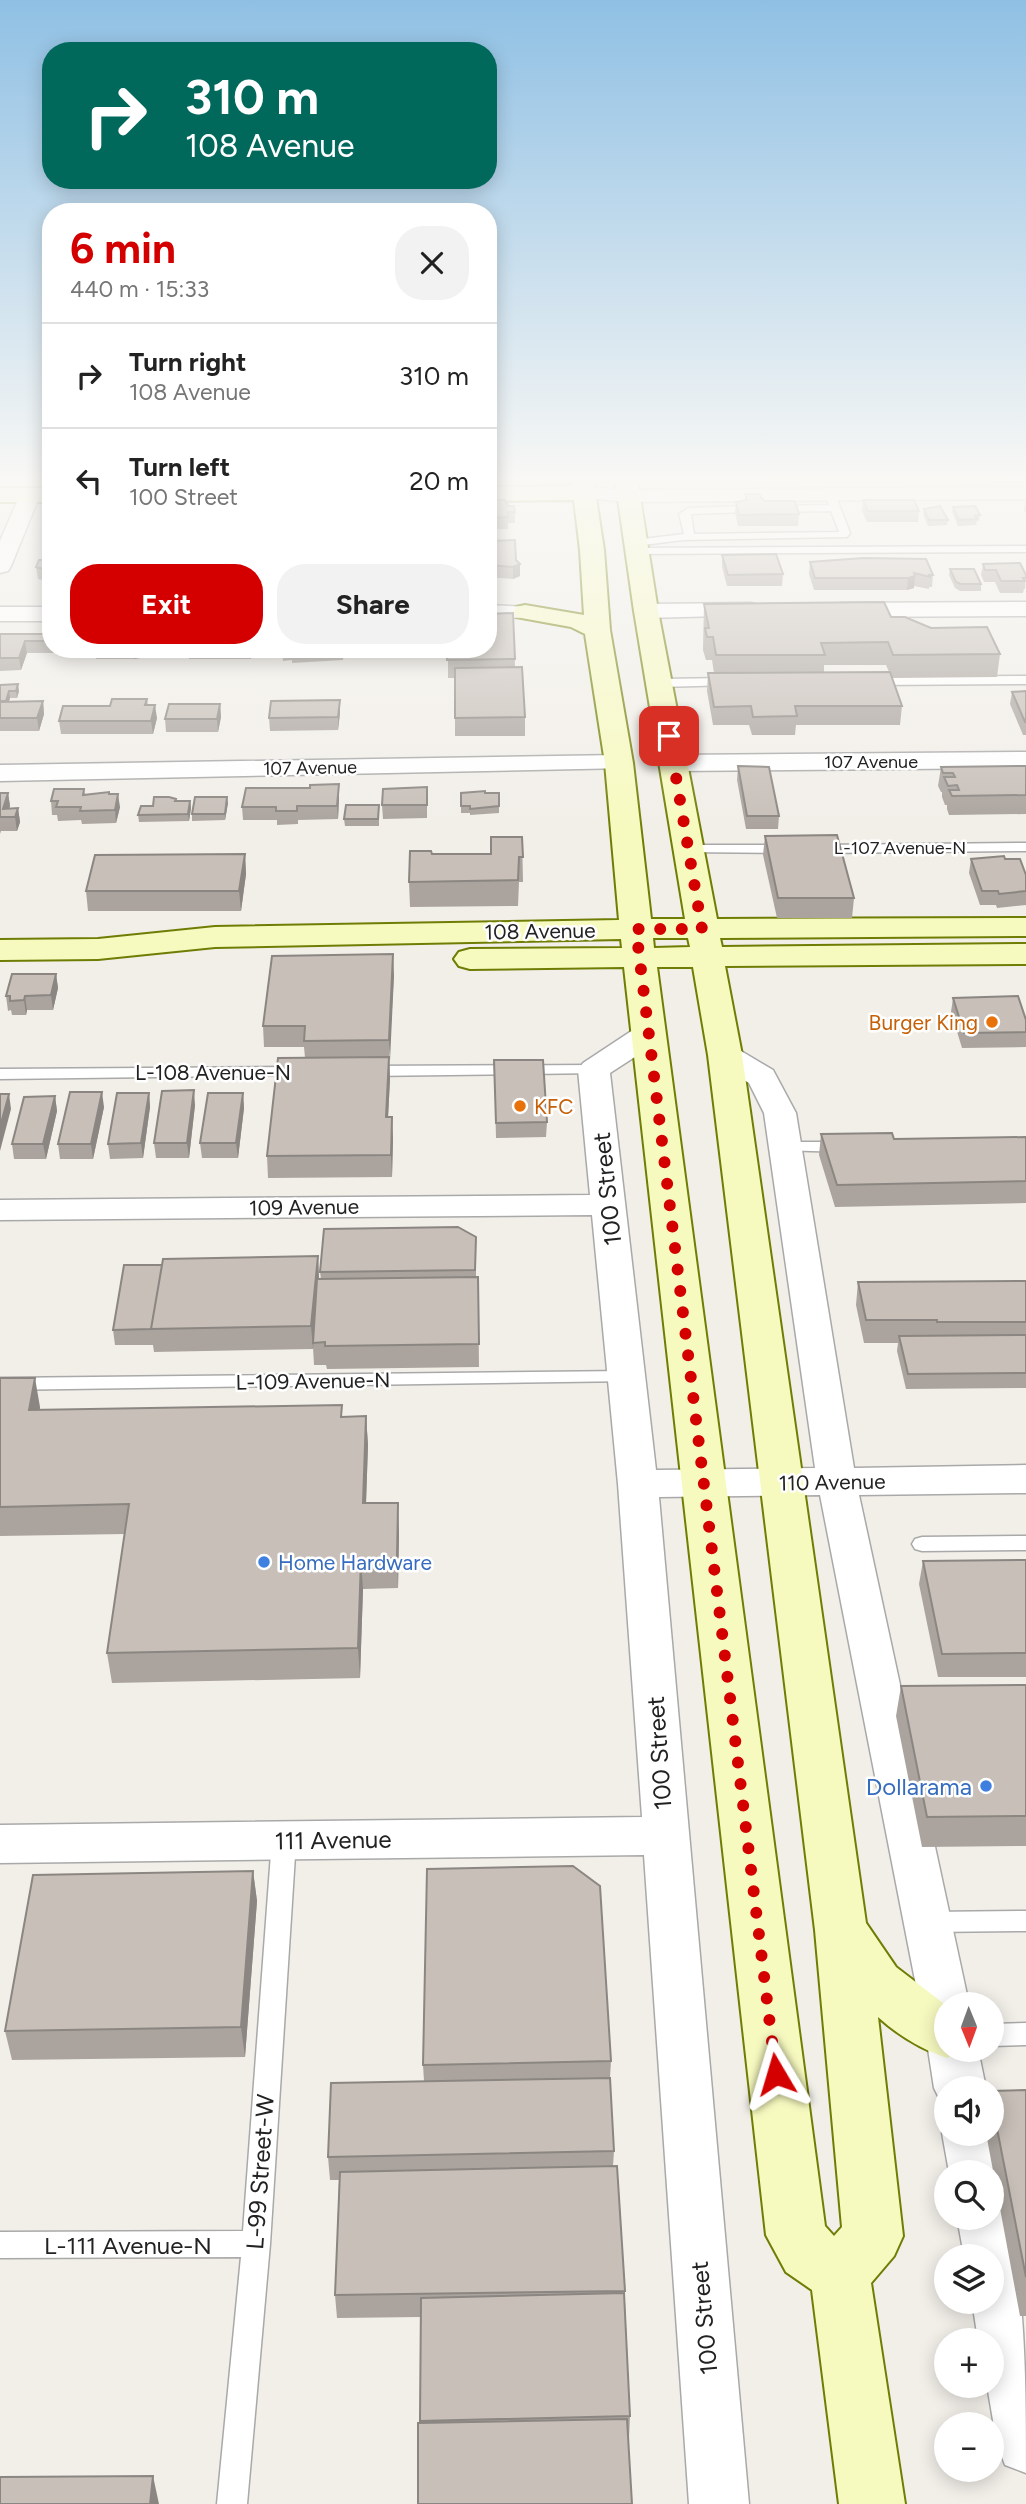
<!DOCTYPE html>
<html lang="en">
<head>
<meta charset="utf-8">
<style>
	body { margin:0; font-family:Figtree,sans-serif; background:#f2f2f2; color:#222; height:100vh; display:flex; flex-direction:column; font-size:26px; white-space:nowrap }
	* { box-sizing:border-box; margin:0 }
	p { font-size:23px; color:#767676 }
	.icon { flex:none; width:38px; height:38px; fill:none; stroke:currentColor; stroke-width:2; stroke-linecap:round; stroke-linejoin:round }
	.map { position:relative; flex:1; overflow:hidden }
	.panel { position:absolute; left:42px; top:203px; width:455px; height:455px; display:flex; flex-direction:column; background:#fff; border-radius:28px; box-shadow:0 4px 18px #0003 }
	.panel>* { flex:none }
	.guide { position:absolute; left:42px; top:42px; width:455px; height:147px; border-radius:28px; box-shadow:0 4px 18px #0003; background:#00695c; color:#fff; overflow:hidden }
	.needle { width:46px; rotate:179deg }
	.buttons { position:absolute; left:934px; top:1992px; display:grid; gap:14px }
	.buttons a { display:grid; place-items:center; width:70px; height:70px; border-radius:50%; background:#fff; box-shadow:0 4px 18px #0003; font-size:35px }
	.pin { position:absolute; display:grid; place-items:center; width:60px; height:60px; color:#fff; margin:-30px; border-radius:14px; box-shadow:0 4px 10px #0006 }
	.me { position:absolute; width:77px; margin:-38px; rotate:353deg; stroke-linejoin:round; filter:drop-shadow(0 0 5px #0008) }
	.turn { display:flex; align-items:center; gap:24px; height:147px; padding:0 28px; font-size:32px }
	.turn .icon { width:91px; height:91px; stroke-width:2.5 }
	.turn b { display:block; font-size:49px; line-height:60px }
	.round { display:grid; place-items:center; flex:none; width:74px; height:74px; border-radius:28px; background:#f2f2f2 }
	.summary { display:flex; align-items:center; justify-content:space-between; height:119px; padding:0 28px }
	h1 { font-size:42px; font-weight:700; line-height:52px; color:#d40000 }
	.primary-button { display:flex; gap:14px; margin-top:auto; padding:14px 28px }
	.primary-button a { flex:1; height:80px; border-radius:28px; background:#d40000; color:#fff; font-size:28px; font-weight:700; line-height:80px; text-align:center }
	.primary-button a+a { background:#f2f2f2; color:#222 }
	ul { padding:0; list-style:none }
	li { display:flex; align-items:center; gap:21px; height:105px; padding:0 28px; border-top:2px solid #e0e0e0 }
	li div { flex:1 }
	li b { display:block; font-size:26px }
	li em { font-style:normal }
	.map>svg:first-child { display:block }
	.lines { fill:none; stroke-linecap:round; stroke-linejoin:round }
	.lane-casing { stroke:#a9a9a9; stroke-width:3 }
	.street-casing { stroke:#a9a9a9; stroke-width:3 }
	.secondary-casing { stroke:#707d05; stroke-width:4 }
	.lane { fill:#fff; fill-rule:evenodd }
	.street { fill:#fff; fill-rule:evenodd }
	.secondary { fill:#f7fabf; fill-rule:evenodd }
	.wall { fill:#aba49e; fill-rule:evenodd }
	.shaded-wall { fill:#8b8681 }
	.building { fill:#c7bfb8; stroke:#8b8681; stroke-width:2 }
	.route { stroke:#d40000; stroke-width:12; stroke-dasharray:0 21.6 }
	.food-dot { fill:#e8710a; stroke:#fff; stroke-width:2.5 }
	.shop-dot { fill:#3f7fe0; stroke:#fff; stroke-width:2.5 }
	.labels { text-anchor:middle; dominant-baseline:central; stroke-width:5; stroke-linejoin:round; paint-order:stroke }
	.far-street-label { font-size:18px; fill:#222; stroke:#fff }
	.street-label { font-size:21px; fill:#222; stroke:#fff }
	.food-label { font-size:21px; fill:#c56008; stroke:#fff; text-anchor:end }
	.shop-label { font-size:21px; fill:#366cbe; stroke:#fff; text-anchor:start }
	.near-street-label { font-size:24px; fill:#222; stroke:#fff }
	.near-shop-label { font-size:24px; fill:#366cbe; stroke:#fff; text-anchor:end }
</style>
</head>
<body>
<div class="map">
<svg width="1026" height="2504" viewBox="0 0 1026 2504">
	<rect width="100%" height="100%" fill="#f2efe9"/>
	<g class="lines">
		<g class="lane-casing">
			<path id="lane" d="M830,491L835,494L850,533L847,537L683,540L643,545L638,542L643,539L684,534L679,514L688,508L746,506L751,509L746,512L691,514L694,534L839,532L831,511L776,512L771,509L776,506L829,505L825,494Z
				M1026,546V552L637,554L632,551L637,548Z
				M1026,676V684L872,685L866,681L872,677Z
				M729,678L735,682L733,685L660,687L654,683L660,679Z
				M1026,843V851L820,853L813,849L820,845Z
				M689,845H788L795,849L788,853L684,852L682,849Z
				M594,1065L602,1070L600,1073L367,1076L359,1071L367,1066Z
				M300,1067L306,1069L308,1072L306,1075L0,1079V1069Z
				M785,1142H844L852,1147L844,1152L779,1150L777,1147Z
				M627,1371L634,1373L636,1377L634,1381L0,1390V1378Z
				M1026,1536V1550L922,1551L915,1549L912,1544L915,1539L922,1537Z
				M284,1831L292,1833L296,1840L270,2244L247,2504H217L241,2257L0,2258V2232L243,2231L272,1840L276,1833Z
				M1026,1911V1931L929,1932L921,1929L917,1922L921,1915L929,1912Z
				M1026,2023V2045L992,2046V2024Z"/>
		</g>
		<g class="street-casing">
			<path id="street" d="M584,487L628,490L1026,487V499L628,502L577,497L574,493L577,489Z
				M30,489L37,491L40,495L11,566L8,571L0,573V541L20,495L23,491Z
				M1026,602V616L842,617L834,615L831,610L834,605L842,603Z
				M751,603L759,605L762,610L759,615L646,618L638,616L635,611L638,606L646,604Z
				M488,605L533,607L536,612L533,617L488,619Z
				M0,607H51V621H0Z
				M1026,752V768L674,771L665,768L661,763L665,758L674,755Z
				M619,755L628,758L632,763L628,768L0,781V765Z
				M650,1024L661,1026L665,1033L661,1040L610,1073L656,1470L815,1468L764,1113L749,1083L714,1062L709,1055L714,1048L725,1046L736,1048L773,1070L796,1113L854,1468L1026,1465V1493L859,1495L969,2004H947V2049H978L986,2088H947V2106L942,2104L934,2088L928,2049L935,2033L929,2031L922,2016L820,1495L659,1497L749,2504H689L644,1855L0,1863V1825L642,1817L618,1484L592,1215L0,1220V1200L590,1195L578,1070L583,1063L639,1026Z
				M947,2122V2133H992V2129L1001,2172L994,2189L992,2172H949L942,2133Z
				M992,2195L1003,2199C1026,2277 1026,2388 1026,2473L1005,2465L997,2444L987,2385H992V2340H978L972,2301H992V2256H964L957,2217H992Z"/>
		</g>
		<g class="secondary-casing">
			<path id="secondary" d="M571,478H593L604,550L610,630L633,763L651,919H685L634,611L615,478H637L658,611L717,919L1026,918V936L720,938L722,947L1026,944V964L725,966L742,1055L866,1923L896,1967L947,2006V2049H967L947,2058C921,2049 899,2036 878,2017L903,2236L894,2256L871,2283L905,2504H839L812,2290L786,2272L766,2235L624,967L470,969L459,966L454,959L459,952L470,949L622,948L621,939L215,947L98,959L0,960V940L98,939L215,927L619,920L605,763L585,634L571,627L516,617L513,612L516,607L525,605L584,615L580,550L574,500L488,501V487L572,486ZM653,938H688L690,947L654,948ZM657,967H693L708,1055L815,1930L842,2227L834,2236L825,2226Z
				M0,488H51V502H0Z"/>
		</g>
		<use href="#lane" class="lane"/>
		<use href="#street" class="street"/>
		<use href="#secondary" class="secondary"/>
	</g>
	<path class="wall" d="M745,494L799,514L798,526H738L735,513L736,502L745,500Z
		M1026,495V514L1024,510Z
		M488,500L508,506L515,512V523H508V529H488Z
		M863,500L919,511L918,522H867L862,511Z
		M953,507L980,515L979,521H977L976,525L958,526L952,512Z
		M924,509L948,520L947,525L928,526L923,514Z
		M488,541L516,560L520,576L513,579L488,577Z
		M51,554V582L38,579L36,567Z
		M722,555L783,574L782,586H727L722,567Z
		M810,562L933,575L932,587H929V589L914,586V588L907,590H814L809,574Z
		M983,564L1026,575L1025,589H1024L1023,593H1000L995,582H984L981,575Z
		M950,569L981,584V591H960L955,588L949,575Z
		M704,604L891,617L931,628L1000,654L997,677L892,678L902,706L900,725H796L795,735H752L749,725H713L707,691L708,673H714L712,660H706L703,650ZM824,665H886L889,672L824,673Z
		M513,613L515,667L525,717V736H455V678H448V649Z
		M0,634H51V649H62L61,653H27L21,670L0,671Z
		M95,649H165L164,654L134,659H96Z
		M189,649H253L251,659H189Z
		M282,649H344L343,660L292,663V660L283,661Z
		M0,685L19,691L17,698H10L9,701H43L44,714L39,731H0Z
		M1026,691V735H1023L1010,704L1012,692Z
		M147,699L148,705L157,718L153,734H61L59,721L110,706Z
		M340,700V713L338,730L270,731L269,718Z
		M220,704L221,717L218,732H166L165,719Z
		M738,766L779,816L778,829H746L737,780Z
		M1026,766V814L949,815L947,809V805H945L942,797V792H941L938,786L941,767Z
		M427,787V818L383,819L382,805Z
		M84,789L85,794H109L120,807L116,823L82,824L81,820L58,821L57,815H52L51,801Z
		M0,793H8L10,806L9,809L18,808L20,822L17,831H1L0,834Z
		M461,793H499V813L470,815V813H461Z
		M339,798L338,819L298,820V824L277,825V820H243L242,807Z
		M176,801H190L191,808L189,821L139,822L138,815L153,806Z
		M228,803L225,820L192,821V814Z
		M379,805V826H345L344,819Z
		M765,836L854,898L852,918H777L763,855Z
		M522,837L523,882H519L518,906L410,907L409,882L491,854Z
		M245,854L246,874L241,911H88L86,891Z
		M971,859H1005L1026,875V905L997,908L996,905H980L969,873Z
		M56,974L58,988L53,1010H27L26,1015H12L11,1010L8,1011L6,996Z
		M394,975L389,1061L390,1079L388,1117L393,1138L392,1177L268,1178L267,1156L305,1058L304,1047H264L263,1026Z
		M953,998L1026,1020V1047L962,1048L951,1012Z
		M494,1060L547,1122L546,1137L496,1138Z
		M149,1093L150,1107L143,1158L110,1159L108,1144Z
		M243,1093L244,1108L238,1158H202L200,1143Z
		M55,1096L57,1111L46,1159H14L12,1144Z
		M195,1105L189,1158H156L154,1143Z
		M104,1107L93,1159H60L58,1144Z
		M821,1134L894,1139L1026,1137V1203L835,1207L819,1155Z
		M476,1237V1277H478L479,1367L327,1369L326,1365H314L313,1347V1349L154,1352L153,1345H115L113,1330L162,1265L318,1256L319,1279H321L320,1272Z
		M1026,1281V1388L906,1389L897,1351L898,1343H864L856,1305L858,1282Z
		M0,1378L40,1407V1410L343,1417L366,1416L368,1445L366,1503L399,1532L398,1588L363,1589L360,1678L112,1683L107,1653L125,1534L0,1536Z
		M1026,1560V1677H938L919,1584L923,1561Z
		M1026,1685V1846L922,1847L896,1716L901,1686Z
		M253,1871L257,1901L245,2057L12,2060L5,2031Z
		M611,2061L610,2078L614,2151L613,2166L625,2291V2301L630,2416L629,2438L420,2423L421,2317L337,2318L335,2295L339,2180H330L328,2157L424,2081L423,2065Z
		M1026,2090V2316H1020L986,2133H992V2091Z"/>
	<path class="shaded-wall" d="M520,564V576L513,579V567Z
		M915,576L914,588L907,590L908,578Z
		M25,641L27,653L21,670L19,658Z
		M133,649H165L164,654L134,659Z
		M18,684L19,691L17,698L16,691Z
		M9,691L10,698L7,708L6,701Z
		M340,700V713L338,730V717Z
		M43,701L44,714L39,731L37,718Z
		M220,704L221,717L218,732L217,719Z
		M155,705L157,718L153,734L151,721Z
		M339,784V798L338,819L337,806Z
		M8,793L10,806L6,817L3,809Z
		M118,794L120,807L116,823L115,810Z
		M227,797L228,803L225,820V814Z
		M190,801L191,808L189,821L188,814Z
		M18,808L20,822L17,831L15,817Z
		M245,854L246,874L241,911L239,891Z
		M393,954L394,975L390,1061L389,1040Z
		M56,974L58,988L53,1010L51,995Z
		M25,996L27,1010L26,1015L24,1000Z
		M389,1057L390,1079L387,1138L386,1117Z
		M194,1090L195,1105L189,1158L187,1143Z
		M102,1092L104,1107L93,1159L91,1144Z
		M149,1093L150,1107L143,1158L141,1143Z
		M243,1093L244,1108L238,1158L236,1143Z
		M9,1094L11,1109L0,1151V1127Z
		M55,1096L57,1111L46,1159L43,1144Z
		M392,1117L393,1138L392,1177L391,1155Z
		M318,1256L319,1279L313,1349L311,1326Z
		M35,1378L40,1407L34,1440L29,1410Z
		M366,1416L368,1445L365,1533L363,1503Z
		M398,1503L399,1532L398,1588L397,1558Z
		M361,1559L363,1589L360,1678L358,1648Z
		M253,1871L257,1901L245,2057L241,2027Z
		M153,2476L159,2504H150Z"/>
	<path class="building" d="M745,494H759L764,501H795L799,514L739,515L736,502L747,500Z
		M488,500H505L508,506H514L515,512H508V517L488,518Z
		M863,500H914L919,511H868Z
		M940,506L948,520H929L924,509Z
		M975,506L980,515L975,516L977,519L959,520L953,507Z
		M515,540L516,560L520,564L513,567L488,565V541Z
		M46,554H51V571L36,567L39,560H44Z
		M776,554L783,574L728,575L722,555Z
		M864,558L926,559L933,575H929L930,577L914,573L915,576L908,578H815L810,562Z
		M1020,563L1026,575V578H1023L1025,581H1001L996,570H985L983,564Z
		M950,569H974L981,584H961L956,582Z
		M884,602L891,617H905L931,628L987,627L1000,654L893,655L888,642L821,643L825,655H716L713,637H707L705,628H709L704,604Z
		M513,613L515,659L447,660L448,649H488V614Z
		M0,634H51V641H25L19,658H0Z
		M522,667L525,717L455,718V668Z
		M890,672L902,706H795L797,716L753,717L751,706L714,707L708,673Z
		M18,684L16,691H9L6,701H0V685Z
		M1026,691V722H1025L1012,692Z
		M112,699H147L145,705H155L151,721H59L63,706H110Z
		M340,700L338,717L269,718L271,701Z
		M43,701L37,718H0V702Z
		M169,704H220L217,719H165Z
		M738,766L769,767L779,816H747Z
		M1026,766V795L952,796L949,790H959L957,785L948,786L944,777H955L953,773H943L941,767Z
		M339,784L337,806H297V811H276V807H242L246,788H310V785Z
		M427,787V805H382L383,789Z
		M54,789H84L83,795L109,792V794H118L115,810L80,811L81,807H56L58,801H51Z
		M485,791V793H499V806L470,809V806H461V793Z
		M0,793H8L3,809L18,808L15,817H0Z
		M154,797H169L176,799L175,801H190L188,814L138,815L141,806H153Z
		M195,797H227L225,814H192Z
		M346,805H379L378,819H344Z
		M837,835L854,898H778L765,836Z
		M491,837H522L523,857H519L518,880L409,882L410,851H431L432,854H491Z
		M245,854L239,891H86L95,855Z
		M1004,856L1005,859H1020L1026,875V891L999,894L998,891H982L971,859Z
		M393,954L389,1040L304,1041L305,1026H263L272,956Z
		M12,974H56L51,995L25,996L24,1000L10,1001V996H6Z
		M1018,996L1026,1020V1032L964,1033L953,998Z
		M389,1057L386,1117H392L391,1155L267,1156L278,1058Z
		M494,1060H543L547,1122L496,1123Z
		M194,1090L187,1143H154L162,1091Z
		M70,1092H102L91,1144H58Z
		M117,1093H149L141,1143L108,1144Z
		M208,1093H243L236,1143H200Z
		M0,1094H9L0,1127Z
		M55,1096L43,1144H12L24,1097Z
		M892,1133L894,1139L1026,1137V1181L837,1185L821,1134Z
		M458,1227L476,1237L475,1270L320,1272L324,1229Z
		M318,1256L311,1326L151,1329L163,1259Z
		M124,1265H162L151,1329L113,1330Z
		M478,1277L479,1344L325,1346V1342L313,1343L317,1279Z
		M1026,1281V1322H937V1320H866L858,1282Z
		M1026,1335V1373L908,1374L899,1336Z
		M0,1378H35L29,1410L342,1405L341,1417L366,1416L363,1503H398L397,1558L361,1559L358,1648L107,1653L129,1504L0,1507Z
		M1026,1560V1653L942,1654L923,1561Z
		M1026,1685V1816L927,1817L901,1686Z
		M573,1866L600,1886L611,2061L423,2065L427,1869Z
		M253,1871L241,2027L5,2031L33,1875Z
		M610,2078L614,2151L328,2157L331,2083Z
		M1026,2090V2277L992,2103V2091Z
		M617,2166L625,2291L335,2295L340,2172Z
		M624,2293L630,2416L420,2421L421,2298Z
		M627,2419L632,2504H418V2423Z
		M153,2476L150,2504H0V2477Z"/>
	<linearGradient id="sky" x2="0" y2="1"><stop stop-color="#8fc0e4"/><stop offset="0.58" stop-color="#f9f8f5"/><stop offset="1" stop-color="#f9f8f5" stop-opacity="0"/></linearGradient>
	<rect width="1026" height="829" fill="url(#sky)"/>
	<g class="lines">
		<path class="route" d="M669,736L702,929H636L776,2074"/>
	</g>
	<g class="food-dot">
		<circle cx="992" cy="1022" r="7"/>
		<circle cx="520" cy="1106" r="7"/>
	</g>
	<g class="shop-dot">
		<circle cx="264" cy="1562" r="7"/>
		<circle cx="986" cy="1786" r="7"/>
	</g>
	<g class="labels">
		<g class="far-street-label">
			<text x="871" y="762">107 Avenue</text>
			<text transform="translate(310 768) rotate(-1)">107 Avenue</text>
			<text x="900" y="848">L-107 Avenue-N</text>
		</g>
		<g class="street-label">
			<text transform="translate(540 931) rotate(-1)">108 Avenue</text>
			<text x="213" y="1072">L-108 Avenue-N</text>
			<text transform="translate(304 1207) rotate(-1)">109 Avenue</text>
			<text transform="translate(313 1381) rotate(-1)">L-109 Avenue-N</text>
			<text transform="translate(832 1482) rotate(-1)">110 Avenue</text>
		</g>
		<g class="food-label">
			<text x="978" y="1022">Burger King</text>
			<text x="534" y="1106" text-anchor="start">KFC</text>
		</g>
		<g class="shop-label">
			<text x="278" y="1562">Home Hardware</text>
		</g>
		<g class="near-street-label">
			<text transform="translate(607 1189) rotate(-96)">100 Street</text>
			<text transform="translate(659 1753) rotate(-94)">100 Street</text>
			<text transform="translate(333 1840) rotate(-1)">111 Avenue</text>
			<text transform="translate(260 2172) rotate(-86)">L-99 Street-W</text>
			<text x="128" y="2245">L-111 Avenue-N</text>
			<text transform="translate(704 2318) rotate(-95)">100 Street</text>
		</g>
		<g class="near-shop-label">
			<text x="972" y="1786">Dollarama</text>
		</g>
	</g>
</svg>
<div class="buttons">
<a><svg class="needle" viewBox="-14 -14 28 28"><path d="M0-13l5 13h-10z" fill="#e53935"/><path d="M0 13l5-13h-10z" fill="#767676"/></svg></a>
<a><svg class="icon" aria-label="sound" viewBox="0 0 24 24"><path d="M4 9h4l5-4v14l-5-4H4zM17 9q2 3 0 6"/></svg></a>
<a><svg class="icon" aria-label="search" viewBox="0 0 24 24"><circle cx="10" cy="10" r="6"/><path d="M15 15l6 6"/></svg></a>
<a><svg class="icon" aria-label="layers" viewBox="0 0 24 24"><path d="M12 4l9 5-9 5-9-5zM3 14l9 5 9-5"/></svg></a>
<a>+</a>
<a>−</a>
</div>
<div class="pin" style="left:669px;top:736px;background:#d93025"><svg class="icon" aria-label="arrive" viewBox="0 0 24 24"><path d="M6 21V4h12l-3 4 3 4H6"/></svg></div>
<svg class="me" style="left:776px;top:2074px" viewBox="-20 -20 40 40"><path d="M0-17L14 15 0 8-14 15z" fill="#d40000" stroke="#fff" stroke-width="4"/></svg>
<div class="guide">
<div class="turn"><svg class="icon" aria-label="right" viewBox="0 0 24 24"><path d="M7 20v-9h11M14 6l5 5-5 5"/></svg><div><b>310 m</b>108 Avenue</div></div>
</div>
<section class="panel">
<div class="summary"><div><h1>6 min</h1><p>440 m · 15:33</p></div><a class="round"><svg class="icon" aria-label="close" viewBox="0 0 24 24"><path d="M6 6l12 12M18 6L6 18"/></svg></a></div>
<ul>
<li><svg class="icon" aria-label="right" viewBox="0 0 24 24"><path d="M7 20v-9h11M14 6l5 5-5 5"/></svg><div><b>Turn right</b><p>108 Avenue</p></div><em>310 m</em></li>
<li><svg class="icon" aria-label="left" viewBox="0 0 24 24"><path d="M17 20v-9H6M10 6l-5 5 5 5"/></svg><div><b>Turn left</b><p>100 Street</p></div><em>20 m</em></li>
</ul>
<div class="primary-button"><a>Exit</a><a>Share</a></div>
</section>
</div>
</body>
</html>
